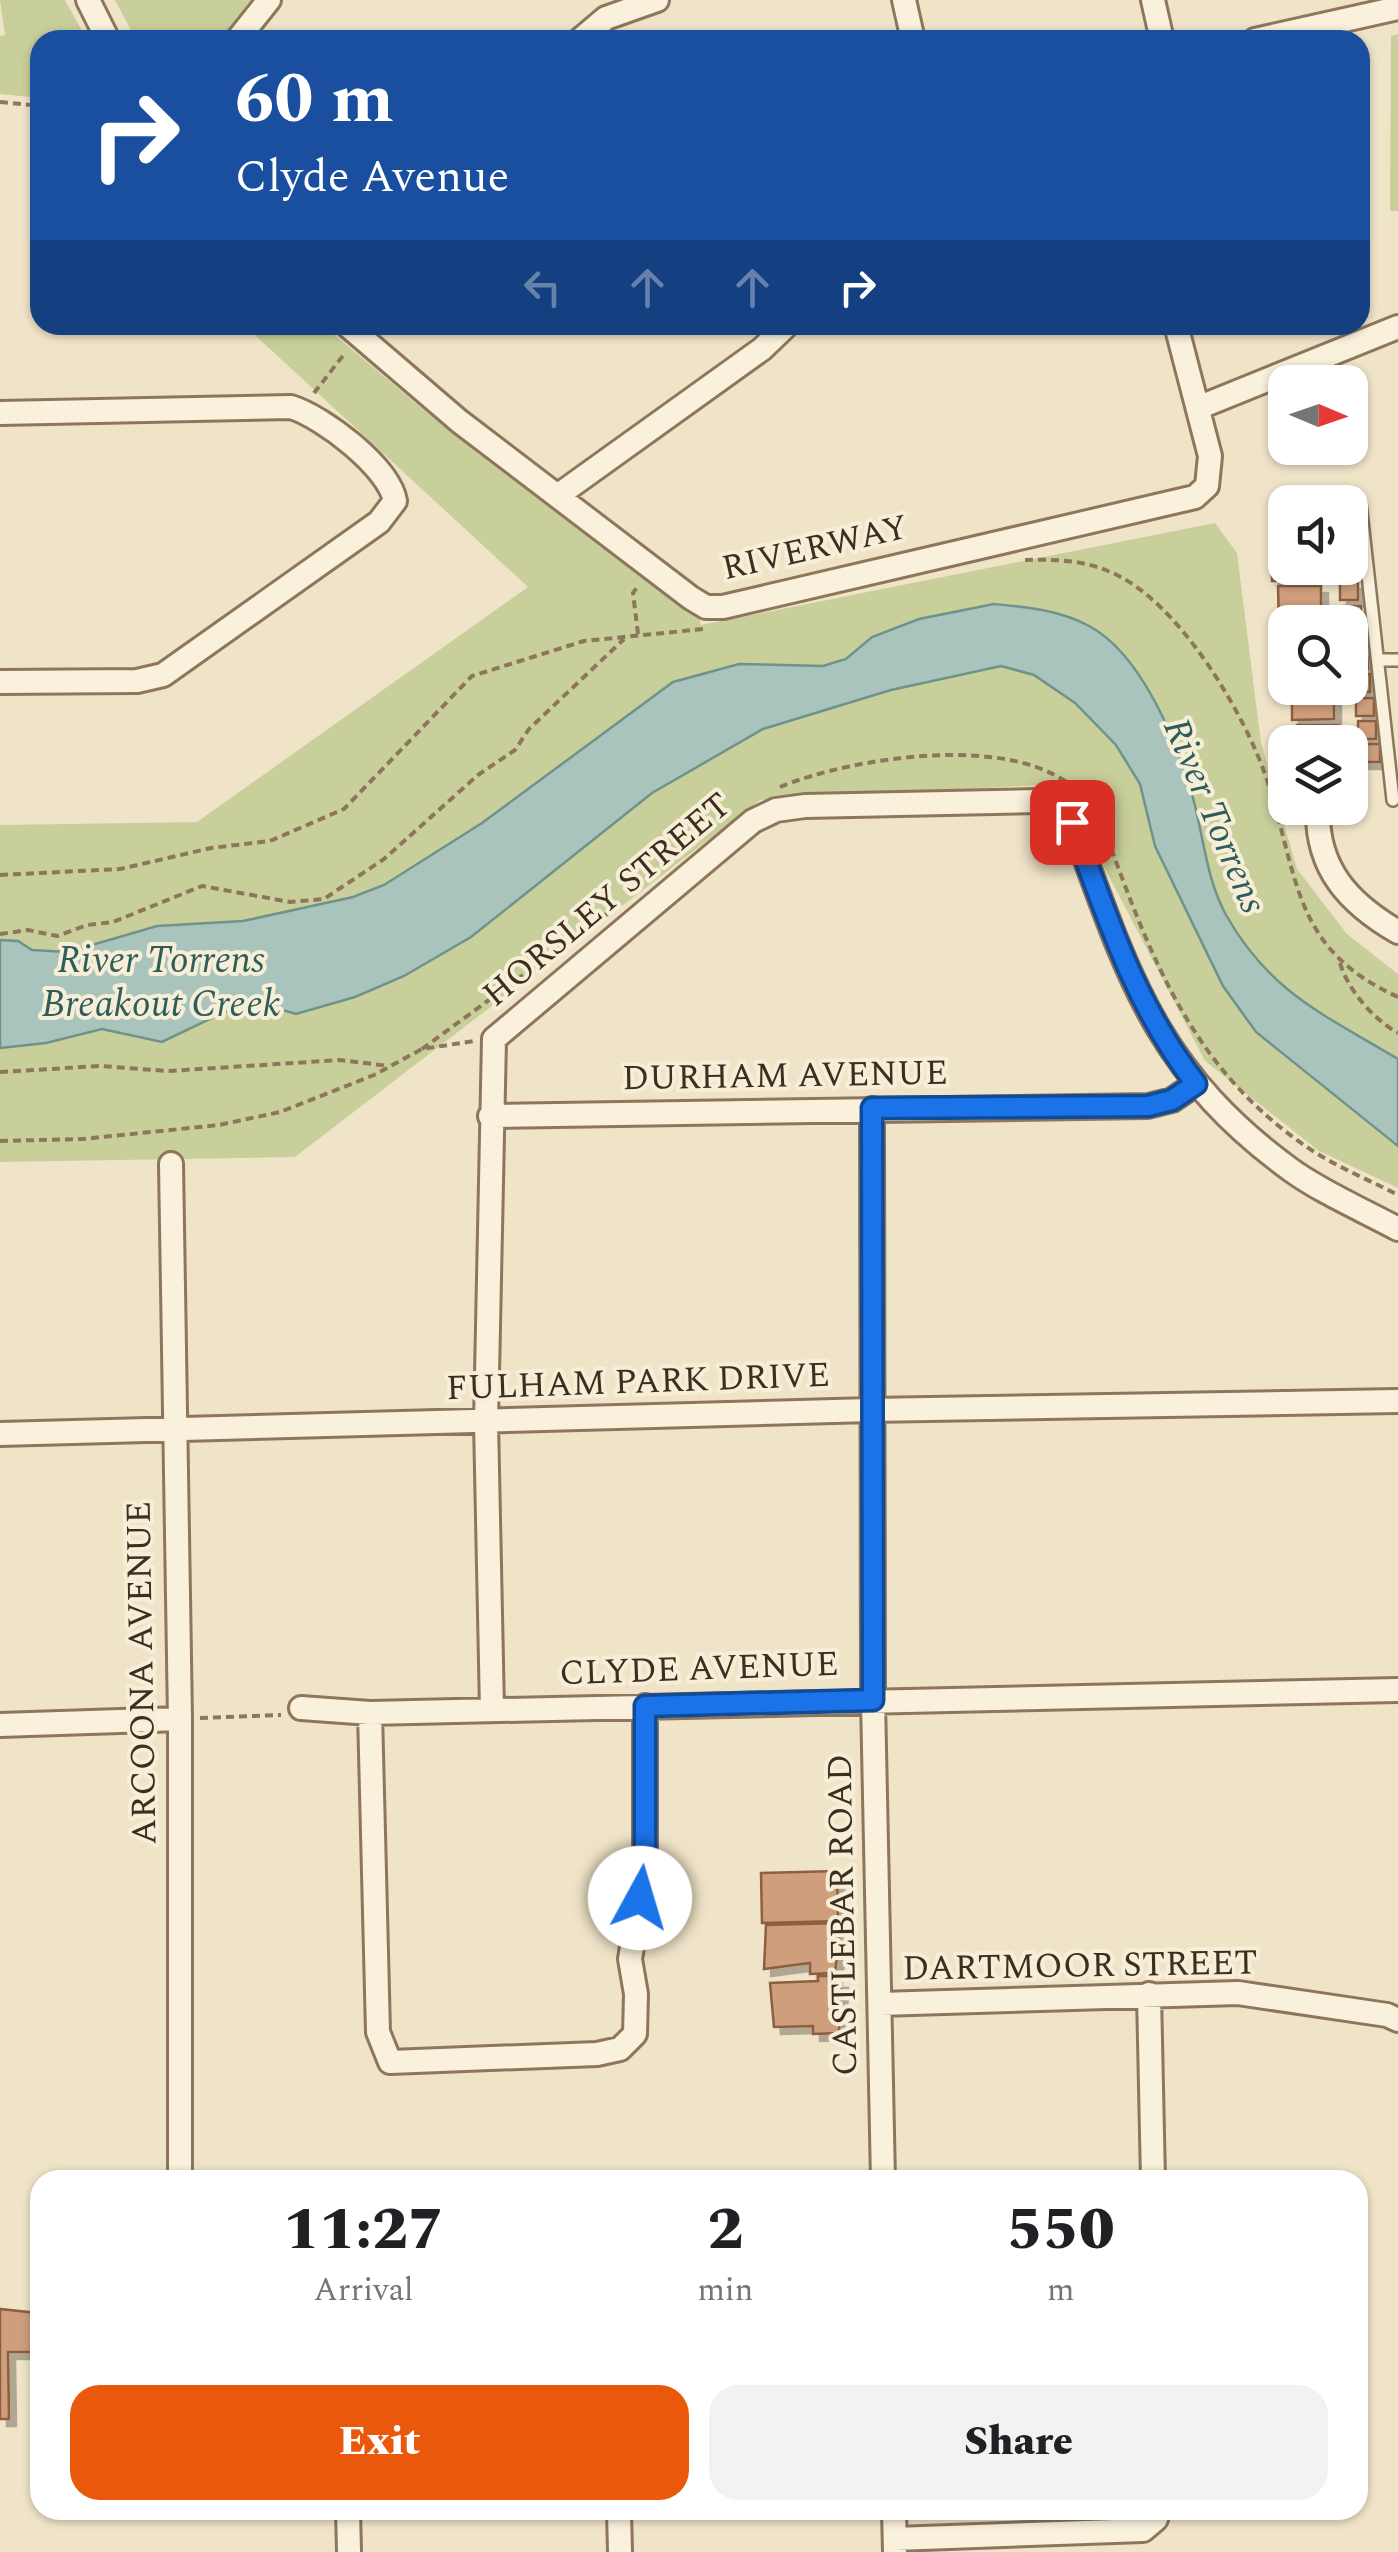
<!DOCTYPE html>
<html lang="en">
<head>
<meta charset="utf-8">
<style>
	body { margin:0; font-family:Spectral,serif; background:#f2f2f2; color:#202124; height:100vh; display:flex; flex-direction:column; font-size:38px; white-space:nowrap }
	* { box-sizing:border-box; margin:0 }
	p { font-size:32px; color:#757577 }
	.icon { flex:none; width:55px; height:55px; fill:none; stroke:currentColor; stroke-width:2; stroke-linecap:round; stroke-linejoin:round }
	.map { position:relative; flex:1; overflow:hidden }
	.drawer { position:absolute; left:30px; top:2170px; width:1338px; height:350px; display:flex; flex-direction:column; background:#fff; border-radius:30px; box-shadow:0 2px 8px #0004 }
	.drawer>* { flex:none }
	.top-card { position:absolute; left:30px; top:30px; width:1340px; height:305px; border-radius:30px; box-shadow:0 2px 8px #0004; background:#1a4fa0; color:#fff; overflow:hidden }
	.needle { width:65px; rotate:92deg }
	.buttons { position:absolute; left:1268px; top:365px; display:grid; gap:20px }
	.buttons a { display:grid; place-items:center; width:100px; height:100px; border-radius:20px; background:#fff; box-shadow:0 2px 8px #0004; font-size:50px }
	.pin { position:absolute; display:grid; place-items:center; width:85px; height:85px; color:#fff; margin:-42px; border-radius:20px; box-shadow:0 5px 15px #0006 }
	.me { position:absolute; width:110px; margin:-55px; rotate:6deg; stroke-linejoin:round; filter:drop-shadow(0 0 8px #0008) }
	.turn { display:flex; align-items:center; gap:35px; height:210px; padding:0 40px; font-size:45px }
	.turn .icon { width:130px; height:130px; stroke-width:2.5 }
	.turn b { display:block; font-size:70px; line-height:85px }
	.lanes { display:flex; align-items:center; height:95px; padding:0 40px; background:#0003; justify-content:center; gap:50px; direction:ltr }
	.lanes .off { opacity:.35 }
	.eta { display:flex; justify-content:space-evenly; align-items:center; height:170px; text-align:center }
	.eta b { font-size:60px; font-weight:800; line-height:70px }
	.button { display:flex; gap:20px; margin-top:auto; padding:20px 40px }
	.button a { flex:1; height:115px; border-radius:30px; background:#ea580c; color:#fff; font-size:40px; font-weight:800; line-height:115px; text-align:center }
	.button a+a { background:#f2f2f2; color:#202124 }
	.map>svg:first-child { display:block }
	.green { fill:#c9cf9b }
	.water { fill:#a9c4bc; stroke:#6f938a; stroke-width:2.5 }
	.building { fill:#cf9f7d; stroke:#8d5f41; stroke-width:2.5; filter:url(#shadow) }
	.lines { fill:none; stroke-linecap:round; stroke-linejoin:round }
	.lane-casing { stroke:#8d765c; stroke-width:16 }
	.street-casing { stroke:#8d765c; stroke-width:28 }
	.path { stroke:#8d765c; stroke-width:4; stroke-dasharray:8 5; stroke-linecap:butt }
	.lane { stroke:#faf1dc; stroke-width:11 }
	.street { stroke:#faf1dc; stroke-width:22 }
	.route-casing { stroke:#114b97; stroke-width:25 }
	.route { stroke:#1a73e8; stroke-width:18 }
	.labels { text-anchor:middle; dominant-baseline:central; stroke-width:8; stroke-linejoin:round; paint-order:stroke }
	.street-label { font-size:35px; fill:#3d2e20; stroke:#f7eed8 }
	.water-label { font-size:38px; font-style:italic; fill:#2f5d5a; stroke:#f7eed8 }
</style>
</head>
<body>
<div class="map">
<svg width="1398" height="2552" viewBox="0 0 1398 2552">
	<defs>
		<filter id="shadow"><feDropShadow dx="7" dy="7" stdDeviation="0" flood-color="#0004"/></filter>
	</defs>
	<rect width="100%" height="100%" fill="#f0e4c8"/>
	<path class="green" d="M0,0H65L87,40H40V98L0,94V36L5,35Z
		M115,0H251L219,40H136Z
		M1398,34V211H1390L1391,36Z
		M244,325H323L431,416L698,615L701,625L1215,523L1237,553L1261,743L1297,869L1347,934L1398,974V1188L1319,1151L1205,1061L1061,784L760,800L295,1157L0,1162V825L197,822L528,587Z"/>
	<path class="water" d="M994,604C1026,607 1060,610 1089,626C1142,654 1178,744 1193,798C1204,838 1206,878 1226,915C1271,994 1325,1015 1398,1059V1146L1256,1032L1223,986L1155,846L1140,784L1116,745L1075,703L1034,675L1001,666L891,690L763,729L652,793L471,937L404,976L355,997L296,1014L262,1004L239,1005L162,1042L102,1029L46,1043L0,1048V940L18,941L32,950L68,952L157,926L243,921L353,897L384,885L482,823L673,682L739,664L823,666L846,659L872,637L919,619Z"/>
	<path class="building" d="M1272,541H1285V568H1314V581H1272Z
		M1340,582H1358V600H1340Z
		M1278,586H1321V622H1285V627H1279Z
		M1344,606H1361L1362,624L1344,622Z
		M1350,651H1367L1368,669H1350Z
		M1352,674H1370V692H1353Z
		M1292,688H1334V719L1292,720Z
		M1356,698H1374V716H1356Z
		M1358,721H1376V739H1358Z
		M1297,725H1339V742H1297Z
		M1362,744H1380V762H1362Z
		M837,1871L838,1921L762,1923L761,1873Z
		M841,1923L835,1973L810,1974V1963L764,1969L766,1925Z
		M818,1976H835V1981H841L839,2033L813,2034V2026L774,2027L770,1983L818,1981Z
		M38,2308L40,2352H8L9,2419H0V2309L38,2313Z"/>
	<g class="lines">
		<g class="lane-casing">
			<path id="lane" d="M1360,503L1393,800
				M1379,660H1398"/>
		</g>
		<g class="street-casing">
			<path id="street" d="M88,0L108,40
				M904,0L913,40
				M1153,0L1162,40
				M237,40L269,0
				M580,40L606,18L657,0
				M1255,40L1398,8
				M347,325L459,421L691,598L706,607H723L1195,497L1207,486L1210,456L1176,325
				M1200,407L1398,327
				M0,413L291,407C323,417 389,467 395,501L379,522L163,675L137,681L0,682
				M560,494L762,349L787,325
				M1318,808C1316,868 1348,903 1398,932
				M872,1109L873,1700L883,2180
				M490,1116L1148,1106L1172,1100L1196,1084
				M171,1164L180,1719V2180
				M0,1434L870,1410L1398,1401
				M301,1708L370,1713L1398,1690
				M492,1710L486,1422L494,1039L753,821L776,810L805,806L1037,801L1063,809L1072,822C1127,972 1154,1070 1291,1170C1323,1193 1363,1210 1398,1229
				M370,1713L378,2032L390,2062L597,2054L620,2049L635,2034L636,1994L630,1959L645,1867V1706
				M0,1725L180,1719
				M1149,1994L1153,2180
				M880,2004L1238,1993L1387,2015L1398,2020
				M348,2510L349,2552
				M619,2510L620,2552
				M894,2510L895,2551
				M895,2539L1143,2530L1156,2519L1158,2510"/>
		</g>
		<path class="path" d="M0,102L40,106
			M314,393L345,353
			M1025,560C1052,559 1082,560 1108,571C1178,598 1248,718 1269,786C1299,881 1294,950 1398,997
			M638,634L633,593L638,586
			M780,787C852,757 1023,730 1081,795
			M1087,803L1103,826C1151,958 1192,1073 1316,1153C1342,1169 1371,1181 1398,1195
			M1278,822L1298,821
			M0,875L120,869L211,848L270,841L344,809L472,676L584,641L703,629
			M0,934L28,930L57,936L87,925L113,922L202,886L290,902L324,899L384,859L478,775L515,750L529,729L624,639
			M1340,963C1348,990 1373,1019 1398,1033
			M422,1049L612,910
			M0,1072L100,1066L168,1071L340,1060L389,1066
			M0,1141L83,1139L219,1125L280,1112L374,1075L422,1049L474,1041
			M200,1718L281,1715"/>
		<use href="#lane" class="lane"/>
		<use href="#street" class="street"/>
	</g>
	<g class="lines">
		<g class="route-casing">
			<path id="route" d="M640,1898L645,1867V1706L873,1700L872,1108L1148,1106L1172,1100L1196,1084C1135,1005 1106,915 1072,822"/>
		</g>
		<use href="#route" class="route"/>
	</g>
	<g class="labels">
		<g class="street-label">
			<text transform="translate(815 548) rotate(-13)">RIVERWAY</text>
			<text transform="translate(607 900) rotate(-40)">HORSLEY STREET</text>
			<text transform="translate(785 1076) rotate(-1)">DURHAM AVENUE</text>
			<text transform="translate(638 1382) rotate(-2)">FULHAM PARK DRIVE</text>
			<text transform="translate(699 1669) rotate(-2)">CLYDE AVENUE</text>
			<text transform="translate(142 1673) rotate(-91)">ARCOONA AVENUE</text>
			<text transform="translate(843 1915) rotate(-91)">CASTLEBAR ROAD</text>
			<text transform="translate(1080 1966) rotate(-1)">DARTMOOR STREET</text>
		</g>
		<g class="water-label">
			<text transform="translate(1214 816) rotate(67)">River Torrens</text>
			<text x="161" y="961">River Torrens<tspan x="161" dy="44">Breakout Creek</tspan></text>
		</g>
	</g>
</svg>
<div class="buttons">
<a><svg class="needle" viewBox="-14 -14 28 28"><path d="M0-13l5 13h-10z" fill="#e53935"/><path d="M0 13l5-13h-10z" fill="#757577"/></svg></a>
<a><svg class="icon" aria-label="sound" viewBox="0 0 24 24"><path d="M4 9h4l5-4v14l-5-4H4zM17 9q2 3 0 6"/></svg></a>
<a><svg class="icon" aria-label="search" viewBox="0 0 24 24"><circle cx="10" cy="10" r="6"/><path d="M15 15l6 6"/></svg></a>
<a><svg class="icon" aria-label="layers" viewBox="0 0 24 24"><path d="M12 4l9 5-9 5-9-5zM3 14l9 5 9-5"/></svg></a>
</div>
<div class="pin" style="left:1072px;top:822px;background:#d93025"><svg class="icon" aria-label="arrive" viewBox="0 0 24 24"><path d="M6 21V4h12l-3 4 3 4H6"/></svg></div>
<svg class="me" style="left:640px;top:1898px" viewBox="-20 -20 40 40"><circle r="19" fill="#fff"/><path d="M0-13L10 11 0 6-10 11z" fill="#1a73e8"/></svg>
<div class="top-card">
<div class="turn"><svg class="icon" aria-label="right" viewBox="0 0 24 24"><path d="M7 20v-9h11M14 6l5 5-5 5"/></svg><div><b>60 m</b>Clyde Avenue</div></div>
<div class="lanes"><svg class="icon off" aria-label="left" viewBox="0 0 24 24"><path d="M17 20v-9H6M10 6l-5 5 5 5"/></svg><svg class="icon off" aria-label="ahead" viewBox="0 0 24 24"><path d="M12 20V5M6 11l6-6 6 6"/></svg><svg class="icon off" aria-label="ahead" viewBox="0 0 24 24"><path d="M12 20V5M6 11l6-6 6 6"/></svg><svg class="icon" aria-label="right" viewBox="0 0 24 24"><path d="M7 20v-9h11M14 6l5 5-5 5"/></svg></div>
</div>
<section class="drawer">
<div class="eta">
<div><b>11:27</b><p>Arrival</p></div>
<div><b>2</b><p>min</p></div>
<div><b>550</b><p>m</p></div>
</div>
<div class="button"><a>Exit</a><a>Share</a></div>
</section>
</div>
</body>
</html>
